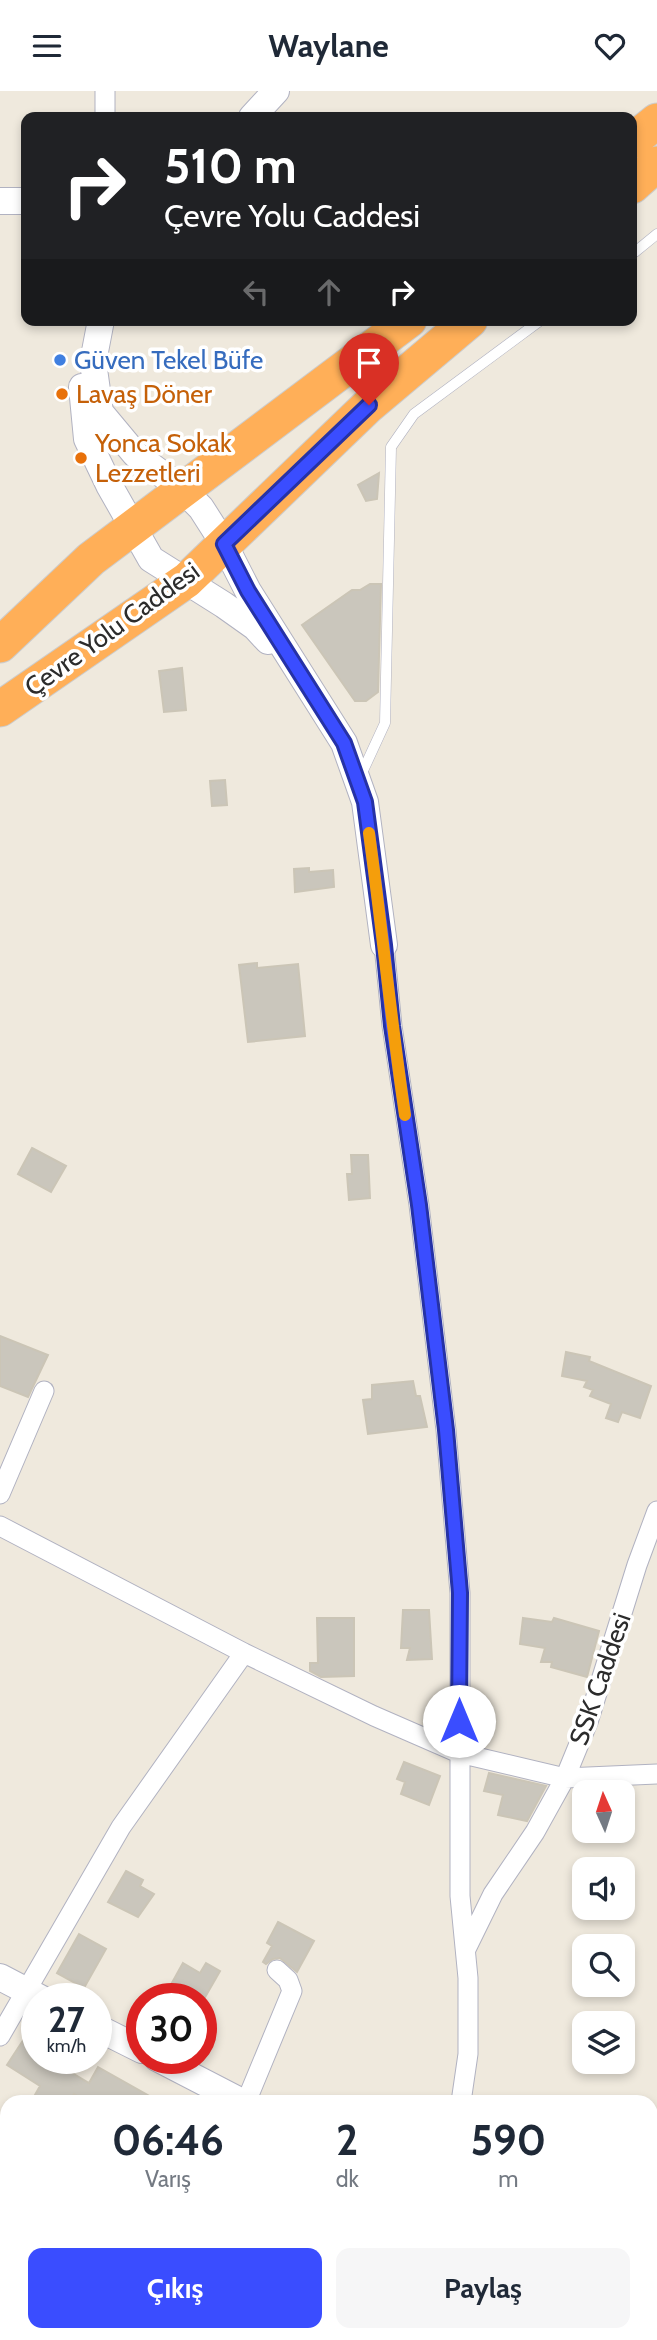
<!DOCTYPE html>
<html lang="tr">
<head>
<meta charset="utf-8">
<style>
	body { margin:0; font-family:Cabin,sans-serif; background:#f6f6f7; color:#1f2937; height:100vh; display:flex; flex-direction:column; font-size:26px; white-space:nowrap }
	* { box-sizing:border-box; margin:0 }
	p { font-size:23px; color:#747a83 }
	.icon { flex:none; width:38px; height:38px; fill:none; stroke:currentColor; stroke-width:2; stroke-linecap:round; stroke-linejoin:round }
	.map { position:relative; flex:1; overflow:hidden }
	.panel { position:absolute; left:0px; top:2004px; width:658px; height:247px; display:flex; flex-direction:column; background:#fff; border-radius:21px 21px 0 0; box-shadow:0 4px 10px #0003 }
	.panel>* { flex:none }
	.hud { position:absolute; left:21px; top:21px; width:616px; height:214px; border-radius:14px; box-shadow:0 4px 10px #0003; background:#202124; color:#fff; overflow:hidden }
	.needle { width:46px; rotate:357deg }
	.tools { position:absolute; left:572px; top:1689px; display:grid; gap:14px }
	.tools a { display:grid; place-items:center; width:63px; height:63px; border-radius:14px; background:#fff; box-shadow:0 4px 10px #0003; font-size:35px }
	.speed { position:absolute; left:21px; top:1892px; display:flex; gap:14px; font-size:35px; font-weight:700; text-align:center }
	.speed>* { display:grid; place-content:center; width:91px; height:91px; border-radius:50%; background:#fff; box-shadow:0 4px 10px #0003; line-height:1 }
	.speed small { font-size:18px; font-weight:400 }
	.speed .limit { border:10px solid #d22; background:#fff; color:#111 }
	.pin { position:absolute; display:grid; place-items:center; width:60px; height:60px; color:#fff; margin:-72px -30px; border-radius:50% 50% 50% 0; rotate:-45deg; box-shadow:0 0 7px #0007 }
	.pin .icon { rotate:45deg }
	.me { position:absolute; width:77px; margin:-38px; rotate:0deg; stroke-linejoin:round; filter:drop-shadow(0 0 5px #0008) }
	.turn { display:flex; align-items:center; gap:24px; height:147px; padding:0 28px; font-size:32px }
	.turn .icon { width:91px; height:91px; stroke-width:2.5 }
	.turn b { display:block; font-size:49px; line-height:60px }
	.lanes { display:flex; align-items:center; height:66px; padding:0 28px; background:#0003; justify-content:center; gap:35px; direction:ltr }
	.lanes .off { opacity:.35 }
	.eta { display:flex; justify-content:space-evenly; align-items:center; height:119px; text-align:center }
	.eta b { font-size:42px; font-weight:800; line-height:49px }
	.primary-button { display:flex; gap:14px; margin-top:auto; padding:14px 28px }
	.primary-button a { flex:1; height:80px; border-radius:14px; background:#3a4dff; color:#fff; font-size:28px; font-weight:800; line-height:80px; text-align:center }
	.primary-button a+a { background:#f6f6f7; color:#1f2937 }
	header { display:flex; justify-content:space-between; align-items:center; height:91px; padding:0 28px; background:#fff; font-size:32px; font-weight:800 }
	.map>svg:first-child { display:block }
	.building { fill:#cac6bc; stroke:#cbc5b6; stroke-width:2 }
	.lines { fill:none; stroke-linecap:round; stroke-linejoin:round }
	.lane-casing { stroke:#b1b2c1; stroke-width:11 }
	.street-casing { stroke:#b1b2c1; stroke-width:21 }
	.secondary-casing { stroke:#b1b2c1; stroke-width:28 }
	.highway-casing { stroke:#ccc; stroke-width:37 }
	.lane { stroke:#fff; stroke-width:10 }
	.street { stroke:#fff; stroke-width:19 }
	.secondary { stroke:#fff; stroke-width:26 }
	.highway { stroke:#ffaf58; stroke-width:35 }
	.route-casing { stroke:#2632a6; stroke-width:18 }
	.route { stroke:#3a4dff; stroke-width:12 }
	.slow { stroke:#f59e0b; stroke-width:12 }
	.shop-dot { fill:#3f7fe0; stroke:#fff; stroke-width:2.5 }
	.food-dot { fill:#e8710a; stroke:#fff; stroke-width:2.5 }
	.labels { text-anchor:middle; dominant-baseline:central; stroke-width:7; stroke-linejoin:round; paint-order:stroke }
	.shop-label { font-size:26px; fill:#366cbe; stroke:#fff; text-anchor:start }
	.food-label { font-size:26px; fill:#c56008; stroke:#fff; text-anchor:start }
	.street-label { font-size:26px; fill:#2c2c2c; stroke:#fff }
</style>
</head>
<body>
<header><svg class="icon" aria-label="menu" viewBox="0 0 24 24"><path d="M4 6h16M4 12h16M4 18h16"/></svg>Waylane<svg class="icon" aria-label="heart" viewBox="0 0 24 24"><path d="M12 20l-8-8c-3-5 5-10 8-4 3-6 11-1 8 4z"/></svg></header>
<div class="map">
<svg width="657" height="2249" viewBox="0 0 657 2249">
	<rect width="100%" height="100%" fill="#efe9dd"/>
	<path class="building" d="M379,382L377,408L366,410L358,394Z
		M370,493H381L378,601L366,610H355L302,534L352,499H360Z
		M182,577L186,619L164,621L159,580Z
		M225,689L227,714L212,715L210,690Z
		M309,777V781L333,779L334,796L295,801L294,778Z
		M257,872V877L298,873L305,945L248,951L239,874Z
		M32,1057L66,1075L51,1101L18,1083Z
		M351,1064H368L370,1107L349,1109L347,1083H352Z
		M0,1245L48,1264L28,1306L0,1295Z
		M566,1261L590,1266L589,1270L651,1295L640,1327L622,1321L618,1331L606,1327L611,1313L590,1305L593,1299L584,1296L587,1290L562,1285Z
		M413,1290L416,1305H420L427,1336L368,1343L363,1309L372,1308V1294Z
		M403,1519H429L432,1568L407,1569L410,1557H401Z
		M317,1527H354V1585L321,1586L310,1580V1572H318Z
		M523,1527L552,1531L554,1527L599,1540L587,1586L551,1576L552,1571H541L545,1557L520,1553Z
		M404,1671L440,1685L429,1714L401,1703L405,1691L397,1688Z
		M489,1682L546,1695L527,1730L498,1724L503,1704L484,1700Z
		M126,1780L143,1789L140,1795L154,1803L138,1826L108,1811Z
		M278,1831L314,1850L297,1881L280,1867L273,1868L266,1873L263,1871L272,1855L267,1852Z
		M79,1843L106,1858L84,1897L57,1882Z
		M183,1872L200,1882L206,1872L220,1880L204,1908H163Z
		M37,1928V1967H47L89,1992L98,1976L160,2011H87L74,2003L70,2011H31L40,1995L7,1974Z"/>
	<g class="lines">
		<g class="lane-casing">
			<path id="lane" d="M632,161H635L657,143
				M361,684L385,632L391,356L414,323L541,229"/>
		</g>
		<g class="street-casing">
			<path id="street" d="M105,26V0
				M384,854L392,935L419,1114L446,1339L460,1502V1805L468,1887V1963L461,2011
				M0,1403L44,1300
				M0,1435L244,1562L374,1625L459,1662L565,1687L657,1683
				M466,1858L493,1803L535,1741L565,1687L588,1631L637,1474L657,1420
				M0,1945L121,1736L244,1562
				M246,2011L292,1900L288,1889L277,1879
				M422,2249L423,2244"/>
		</g>
		<g class="secondary-casing">
			<path id="secondary" d="M252,26L276,0
				M0,110H26
				M101,229L93,271L100,321L135,363L182,398L201,417L224,453L248,500L344,652L365,711L384,854
				M82,296L87,348L109,394L151,468L224,514L255,536L268,550
				M0,1886L42,1908
				M96,1936L142,1959
				M157,1967L242,2011
				M646,2244L651,2249"/>
		</g>
		<g class="highway-casing">
			<path id="highway" d="M632,50L657,30
				M632,95L657,73
				M0,554L91,468L409,229
				M0,618L187,489L369,314L470,229"/>
		</g>
		<use href="#lane" class="lane"/>
		<use href="#street" class="street"/>
		<use href="#secondary" class="secondary"/>
		<use href="#highway" class="highway"/>
	</g>
	<g class="lines">
		<g class="route-casing">
			<path id="route" d="M369,314L224,453L248,500L344,652L365,711L384,854L392,935L419,1114L446,1339L460,1502L459,1630"/>
		</g>
		<use href="#route" class="route"/>
		<path class="slow" d="M369,742C382,836 391,930 405,1024"/>
	</g>
	<circle class="shop-dot" cx="60" cy="269" r="7"/>
	<g class="food-dot">
		<circle cx="62" cy="303" r="7"/>
		<circle cx="81" cy="367" r="7"/>
	</g>
	<g class="labels">
		<g class="shop-label">
			<text x="74" y="269">Güven Tekel Büfe</text>
		</g>
		<g class="food-label">
			<text x="76" y="303">Lavaş Döner</text>
			<text x="95" y="352">Yonca Sokak<tspan x="95" dy="30">Lezzetleri</tspan></text>
		</g>
		<g class="street-label">
			<text transform="translate(112 538) rotate(-36)">Çevre Yolu Caddesi</text>
			<text transform="translate(600 1588) rotate(-71)">SSK Caddesi</text>
		</g>
	</g>
</svg>
<div class="tools">
<a><svg class="needle" viewBox="-14 -14 28 28"><path d="M0-13l5 13h-10z" fill="#e53935"/><path d="M0 13l5-13h-10z" fill="#747a83"/></svg></a>
<a><svg class="icon" aria-label="sound" viewBox="0 0 24 24"><path d="M4 9h4l5-4v14l-5-4H4zM17 9q2 3 0 6"/></svg></a>
<a><svg class="icon" aria-label="search" viewBox="0 0 24 24"><circle cx="10" cy="10" r="6"/><path d="M15 15l6 6"/></svg></a>
<a><svg class="icon" aria-label="layers" viewBox="0 0 24 24"><path d="M12 4l9 5-9 5-9-5zM3 14l9 5 9-5"/></svg></a>
</div>
<div class="speed"><div>27<small>km/h</small></div><div class="limit">30</div></div>
<div class="pin" style="left:369px;top:314px;background:#d93025"><svg class="icon" aria-label="arrive" viewBox="0 0 24 24"><path d="M6 21V4h12l-3 4 3 4H6"/></svg></div>
<svg class="me" style="left:459px;top:1630px" viewBox="-20 -20 40 40"><circle r="19" fill="#fff"/><path d="M0-13L10 11 0 6-10 11z" fill="#3a4dff"/></svg>
<div class="hud">
<div class="turn"><svg class="icon" aria-label="right" viewBox="0 0 24 24"><path d="M7 20v-9h11M14 6l5 5-5 5"/></svg><div><b>510 m</b>Çevre Yolu Caddesi</div></div>
<div class="lanes"><svg class="icon off" aria-label="left" viewBox="0 0 24 24"><path d="M17 20v-9H6M10 6l-5 5 5 5"/></svg><svg class="icon off" aria-label="ahead" viewBox="0 0 24 24"><path d="M12 20V5M6 11l6-6 6 6"/></svg><svg class="icon" aria-label="right" viewBox="0 0 24 24"><path d="M7 20v-9h11M14 6l5 5-5 5"/></svg></div>
</div>
<section class="panel">
<div class="eta">
<div><b>06:46</b><p>Varış</p></div>
<div><b>2</b><p>dk</p></div>
<div><b>590</b><p>m</p></div>
</div>
<div class="primary-button"><a>Çıkış</a><a>Paylaş</a></div>
</section>
</div>
</body>
</html>
